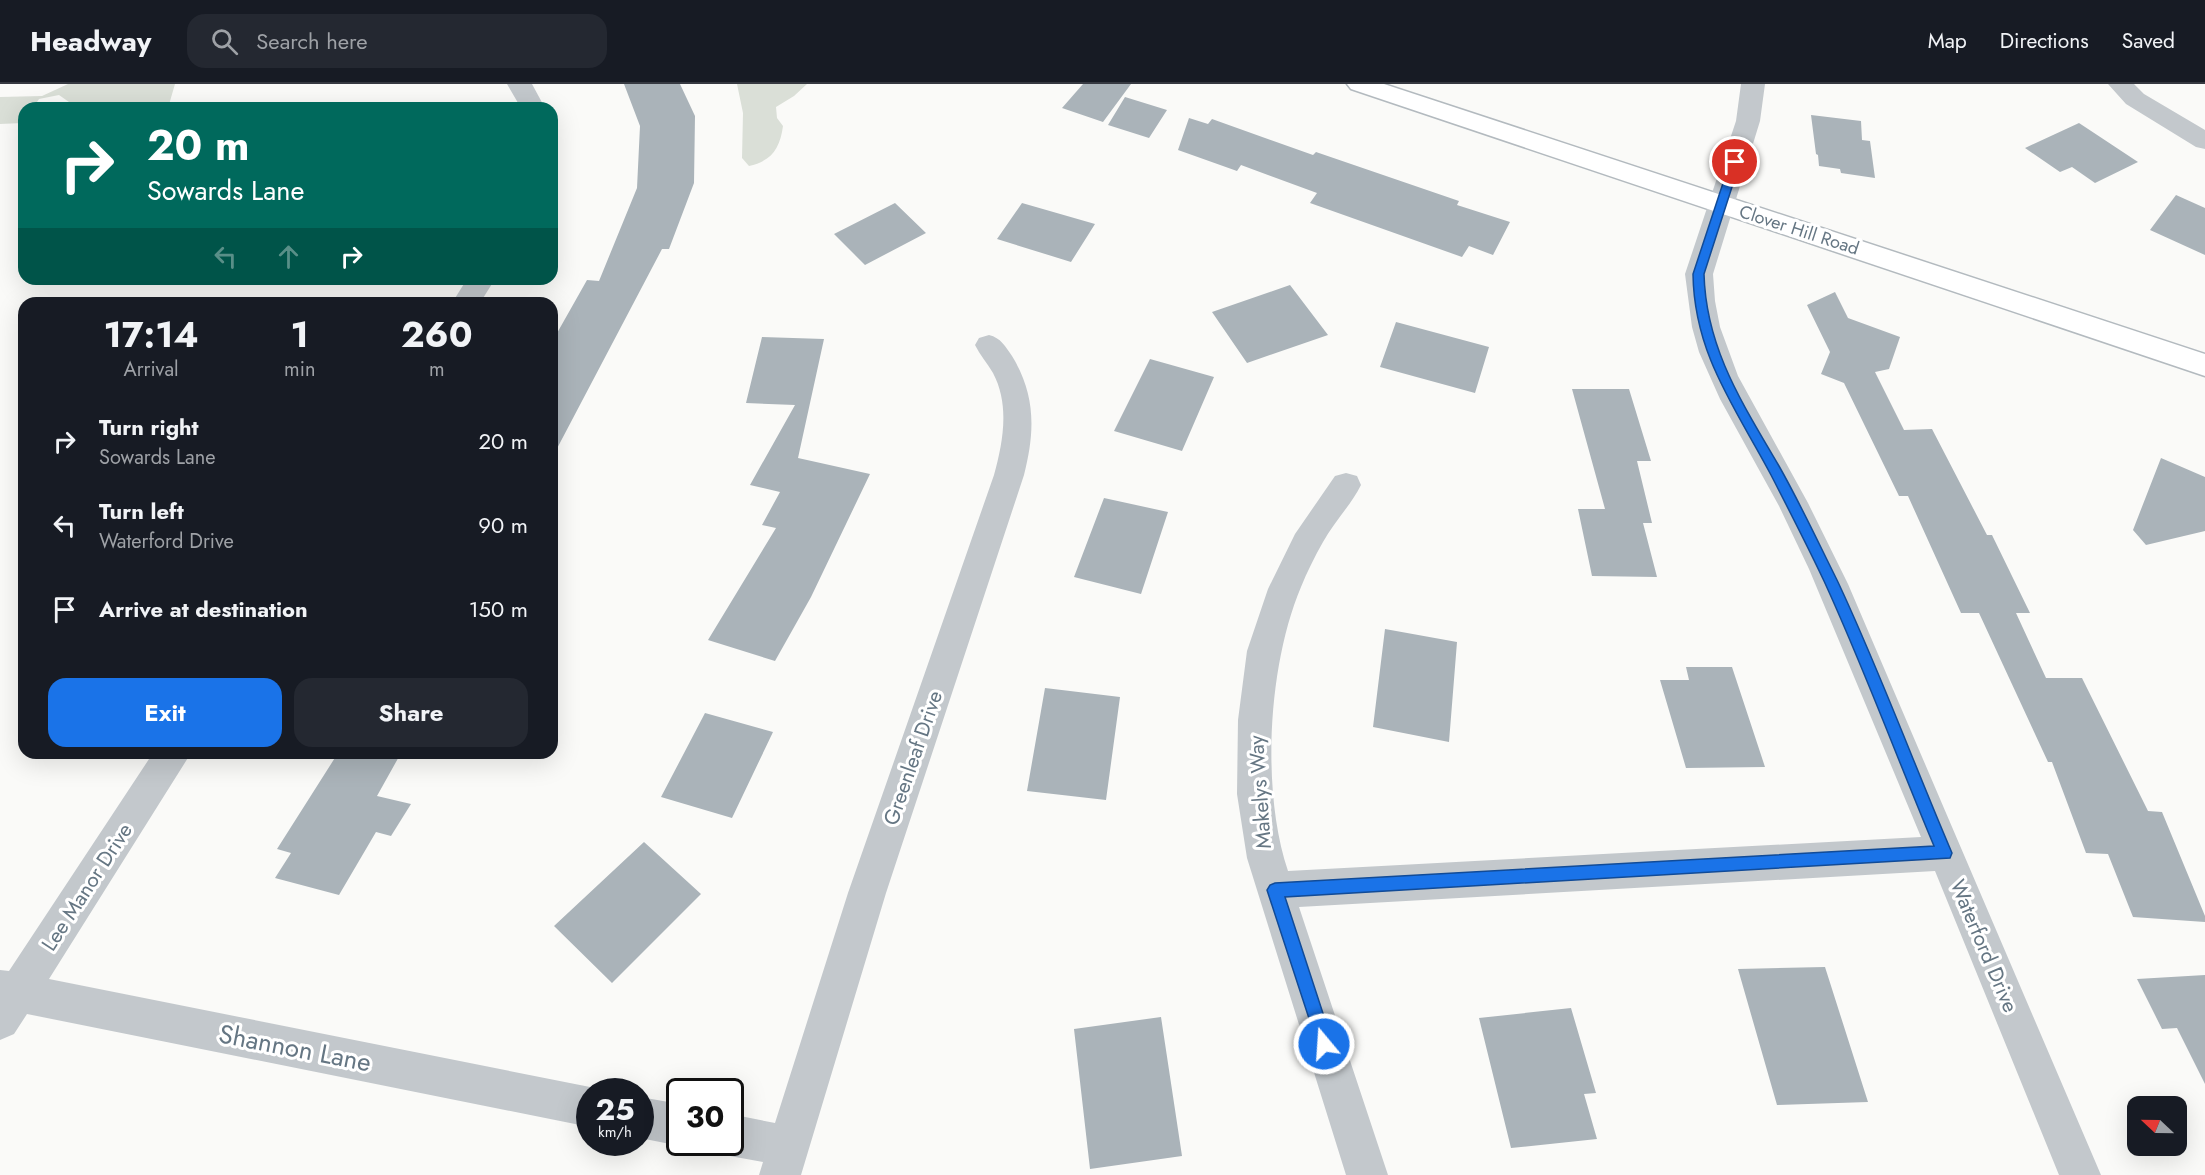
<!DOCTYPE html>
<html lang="en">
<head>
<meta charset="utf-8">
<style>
	body { margin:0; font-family:Jost,sans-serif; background:#242831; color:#f1f3f6; height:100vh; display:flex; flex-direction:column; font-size:22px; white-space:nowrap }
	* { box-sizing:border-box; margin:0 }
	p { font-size:20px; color:#9ea1a6 }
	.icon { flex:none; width:33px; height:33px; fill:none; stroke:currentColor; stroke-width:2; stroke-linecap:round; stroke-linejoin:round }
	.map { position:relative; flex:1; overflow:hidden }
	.details { position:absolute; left:18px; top:213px; width:540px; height:462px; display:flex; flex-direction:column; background:#171b24; border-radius:18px; box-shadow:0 6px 24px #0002 }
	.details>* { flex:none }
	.banner { position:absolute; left:18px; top:18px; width:540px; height:183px; border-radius:18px; box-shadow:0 6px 24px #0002; background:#00695c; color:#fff; overflow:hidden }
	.needle { width:39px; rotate:292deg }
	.tools { position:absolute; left:2127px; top:1012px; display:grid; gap:12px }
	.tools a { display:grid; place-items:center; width:60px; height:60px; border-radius:12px; background:#171b24; box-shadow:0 6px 24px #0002; font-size:30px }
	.speed { position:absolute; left:576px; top:994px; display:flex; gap:12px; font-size:30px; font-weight:700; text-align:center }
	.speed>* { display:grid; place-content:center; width:78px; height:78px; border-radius:50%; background:#171b24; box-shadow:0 6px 24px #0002; line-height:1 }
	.speed small { font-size:15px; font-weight:400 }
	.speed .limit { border:3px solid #111; border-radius:9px; background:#fff; color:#111 }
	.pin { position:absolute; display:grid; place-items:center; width:51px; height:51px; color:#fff; margin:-26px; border:3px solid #fff; border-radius:50%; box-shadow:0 2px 6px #0007 }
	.me { position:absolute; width:66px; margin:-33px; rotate:342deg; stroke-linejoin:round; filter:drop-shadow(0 0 4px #0008) }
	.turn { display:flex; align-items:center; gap:21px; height:126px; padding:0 30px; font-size:27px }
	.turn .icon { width:78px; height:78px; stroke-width:2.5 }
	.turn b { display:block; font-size:42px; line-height:51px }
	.lanes { display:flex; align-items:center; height:57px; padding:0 30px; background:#0003; justify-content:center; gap:30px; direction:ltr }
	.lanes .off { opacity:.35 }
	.eta { display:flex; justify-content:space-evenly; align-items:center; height:102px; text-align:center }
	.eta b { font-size:36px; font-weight:700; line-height:42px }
	.cta { display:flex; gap:12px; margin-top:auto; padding:12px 30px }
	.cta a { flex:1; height:69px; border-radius:18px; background:#1a73e8; color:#fff; font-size:24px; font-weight:700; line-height:69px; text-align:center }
	.cta a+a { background:#242831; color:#f1f3f6 }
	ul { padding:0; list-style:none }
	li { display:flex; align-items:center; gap:18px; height:84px; padding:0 30px }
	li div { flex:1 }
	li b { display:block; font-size:22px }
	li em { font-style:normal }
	header { display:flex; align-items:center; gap:36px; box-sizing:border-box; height:84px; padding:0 30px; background:#171b24; border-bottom:2px solid #363941 }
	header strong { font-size:28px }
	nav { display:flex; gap:33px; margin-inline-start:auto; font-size:21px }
	.search { width:420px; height:54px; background:#242831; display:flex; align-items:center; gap:15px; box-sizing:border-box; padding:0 21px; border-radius:18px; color:#9ea1a6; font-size:22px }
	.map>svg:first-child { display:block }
	.green { fill:#dadfd7 }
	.building { fill:#aab3b9 }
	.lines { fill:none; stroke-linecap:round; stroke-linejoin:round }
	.secondary-casing { stroke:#b3babf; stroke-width:3 }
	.street { fill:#c3c8cc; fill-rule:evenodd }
	.secondary { fill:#fff; fill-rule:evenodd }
	.route { fill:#1a73e8; stroke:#114b97; stroke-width:1.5 }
	.labels { text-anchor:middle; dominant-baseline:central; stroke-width:6; stroke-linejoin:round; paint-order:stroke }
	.far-street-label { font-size:18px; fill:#657683; stroke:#fff }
	.street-label { font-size:21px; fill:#657683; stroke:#fff }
	.near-street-label { font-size:26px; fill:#657683; stroke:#fff }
</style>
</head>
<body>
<header>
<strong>Headway</strong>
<div class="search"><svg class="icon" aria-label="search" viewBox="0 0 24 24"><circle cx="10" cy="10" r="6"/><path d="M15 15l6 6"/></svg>Search here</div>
<nav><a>Map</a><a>Directions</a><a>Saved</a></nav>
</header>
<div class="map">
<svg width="2205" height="1091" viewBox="0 0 2205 1091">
	<rect width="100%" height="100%" fill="#fafaf8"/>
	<path class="green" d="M68,0H175L168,24H110L111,18H69L59,11L39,15L33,24H24L23,39L0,40V13L42,12Z
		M737,0H807L794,12L776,23L777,34L783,42C780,64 772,77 749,82L742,74L743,29Z"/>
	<path class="building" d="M624,0H680L695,32L694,99L669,165H662L552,374V258L587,196L599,197L637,104L640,42Z
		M1083,0H1131L1103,38L1062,24Z
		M1125,13L1167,26L1149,54L1108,41Z
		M1811,31L1861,37L1862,56L1870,57L1875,94L1841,89L1840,85L1819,82L1818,71L1816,70Z
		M1189,34L1208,40L1212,35L1313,71L1316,68L1459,117L1457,121L1510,138L1493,171L1469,162L1462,173L1310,119L1317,109L1241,81L1237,87L1178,66Z
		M2079,39L2138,78L2095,99L2072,83L2060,88L2025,64Z
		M2176,111L2205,124V171L2150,146Z
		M895,119L926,149L865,181L834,150Z
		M1022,119L1095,140L1071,178L997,155Z
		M1290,201L1328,251L1247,279L1212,228Z
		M1835,208L1848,234L1900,253L1889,285L1875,288L1904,346L1932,345L1987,451H1992L2030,529H2016L2046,594H2082L2148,727L2162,728L2205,832V838L2133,833L2108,770L2086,769L2052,678H2048L1979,529H1961L1908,412H1899L1844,299L1821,290L1830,268L1807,221Z
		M1396,238L1489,263L1475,309L1380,283Z
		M762,253L824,255L798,374L870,390L811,513L775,577L708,556L776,444L762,441L780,408L750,401L795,321L746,319Z
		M1150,275L1214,293L1182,367L1114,347Z
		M1572,305H1629L1651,377H1637L1652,439H1643L1657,493L1592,492L1578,425H1605Z
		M2161,374L2205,393V447L2146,461L2133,446Z
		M1104,414L1168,428L1141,510L1074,493Z
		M1385,545L1457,558L1449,658L1373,643Z
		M1686,583H1732L1765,683L1686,684L1660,596H1689Z
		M1045,604L1120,613L1106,716L1027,707Z
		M705,629L773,648L732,734L661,713Z
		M338,669H401L377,712L411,720L391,752L376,748L339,811L275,794L291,769L277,765Z
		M644,758L701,810L612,899L554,842Z
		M1825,883L1868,1018L1777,1021L1738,885Z
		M2205,891V1000L2177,944L2162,945L2137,895Z
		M1571,924L1596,1009L1584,1010L1597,1055L1511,1064L1479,934Z
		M1161,933L1182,1072L1090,1085L1074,945Z"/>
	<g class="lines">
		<g class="secondary-casing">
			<path id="secondary" d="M1347,0H1384L2205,270V292L1351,5Z"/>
		</g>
		<path class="street" d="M507,0H532L545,24H521Z
			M1741,0H1765L1760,37L1713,190L1715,217L1720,243L1738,292L1808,419L1848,500L2101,1091H2059L1935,787L1299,823L1388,1091H1346L1247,774L1237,710L1238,636L1247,567L1268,505L1295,450L1335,392L1346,389L1357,392L1361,401C1351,421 1334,438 1323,458C1315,472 1307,488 1301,503C1268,581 1261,707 1288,787L1921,753L1809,485L1779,422L1720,315L1699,268L1692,243L1685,190L1736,37Z
			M2108,0H2134L2144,10L2205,46V65L2196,63L2126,20Z
			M467,195H495L480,219H452Z
			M989,251C1001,254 1005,262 1012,272C1036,311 1035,348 1024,391L886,809L801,1091H759L763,1078L730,1072L715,1066L713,1059H730V1030L775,1039L848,809L994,391C1003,358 1010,321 993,289C987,279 980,271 975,261L979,254Z
			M153,669H191L49,895L590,1003L603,1008H590V1043L27,930L14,950L0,956V886L9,887Z
			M640,1013L680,1020V1059H686L680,1062L640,1054Z"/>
		<use href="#secondary" class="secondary"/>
	</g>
	<path class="route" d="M1735,75L1740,78L1704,190C1706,265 1743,320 1779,382C1800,419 1818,458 1837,496C1879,585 1913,678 1952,769L1950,774L1285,813L1333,960L1330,965L1324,968L1319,965L1267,806L1270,801L1275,799L1934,762C1897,674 1864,584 1824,497C1807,461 1789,426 1771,391C1735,323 1694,270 1693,190L1730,78Z"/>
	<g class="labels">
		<g class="far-street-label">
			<text transform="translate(1799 146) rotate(18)">Clover Hill Road</text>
		</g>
		<g class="street-label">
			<text transform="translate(913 674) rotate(-71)">Greenleaf Drive</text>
			<text transform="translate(1260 708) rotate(-94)">Makelys Way</text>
			<text transform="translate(87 803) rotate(-57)">Lee Manor Drive</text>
			<text transform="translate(1984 862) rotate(67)">Waterford Drive</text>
		</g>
		<g class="near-street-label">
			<text transform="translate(295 964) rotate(11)">Shannon Lane</text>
		</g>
	</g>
</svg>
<div class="tools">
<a><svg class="needle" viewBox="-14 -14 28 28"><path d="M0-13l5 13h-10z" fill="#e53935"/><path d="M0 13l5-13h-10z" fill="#9ea1a6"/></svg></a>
</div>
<div class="speed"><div>25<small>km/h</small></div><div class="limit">30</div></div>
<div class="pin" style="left:1735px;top:78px;background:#d93025"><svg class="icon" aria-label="arrive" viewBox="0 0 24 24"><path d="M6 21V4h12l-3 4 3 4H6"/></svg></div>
<svg class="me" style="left:1324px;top:960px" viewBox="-20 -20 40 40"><circle r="17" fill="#1a73e8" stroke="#fff" stroke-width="3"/><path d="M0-11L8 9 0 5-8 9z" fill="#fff"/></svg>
<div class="banner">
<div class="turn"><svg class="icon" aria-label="right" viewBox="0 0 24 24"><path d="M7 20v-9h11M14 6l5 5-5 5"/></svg><div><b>20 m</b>Sowards Lane</div></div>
<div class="lanes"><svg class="icon off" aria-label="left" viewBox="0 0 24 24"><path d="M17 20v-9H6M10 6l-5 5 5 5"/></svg><svg class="icon off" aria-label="ahead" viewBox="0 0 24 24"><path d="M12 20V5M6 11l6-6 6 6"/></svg><svg class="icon" aria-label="right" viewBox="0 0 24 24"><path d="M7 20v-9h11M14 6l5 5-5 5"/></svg></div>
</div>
<section class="details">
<div class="eta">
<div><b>17:14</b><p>Arrival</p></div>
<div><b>1</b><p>min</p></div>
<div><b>260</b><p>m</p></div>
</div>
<ul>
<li><svg class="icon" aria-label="right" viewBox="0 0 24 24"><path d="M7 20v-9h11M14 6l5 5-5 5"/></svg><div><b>Turn right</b><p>Sowards Lane</p></div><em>20 m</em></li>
<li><svg class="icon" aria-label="left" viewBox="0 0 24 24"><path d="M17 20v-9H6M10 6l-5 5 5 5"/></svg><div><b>Turn left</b><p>Waterford Drive</p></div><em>90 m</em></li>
<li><svg class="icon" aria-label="arrive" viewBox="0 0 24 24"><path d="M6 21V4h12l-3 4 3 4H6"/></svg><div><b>Arrive at destination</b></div><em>150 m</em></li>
</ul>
<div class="cta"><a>Exit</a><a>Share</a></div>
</section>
</div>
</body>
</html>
